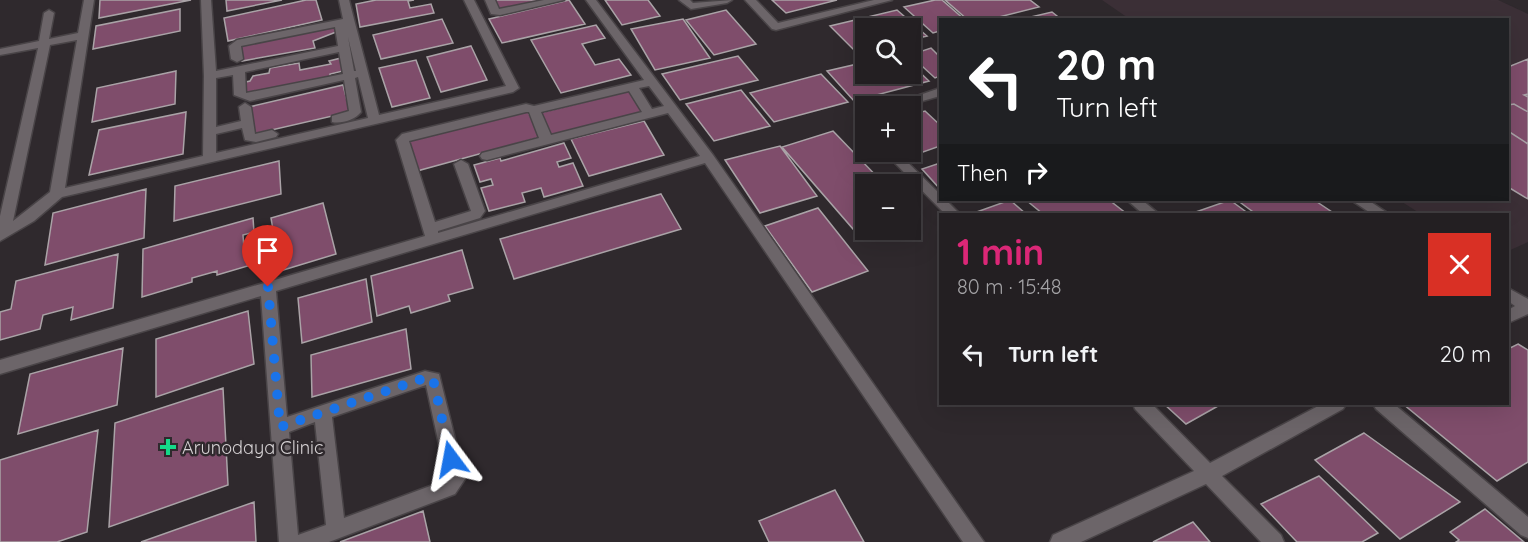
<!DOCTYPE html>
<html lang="en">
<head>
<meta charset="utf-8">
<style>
	body { margin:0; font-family:Quicksand,sans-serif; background:#2b272a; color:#f1f3f6; height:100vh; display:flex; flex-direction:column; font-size:22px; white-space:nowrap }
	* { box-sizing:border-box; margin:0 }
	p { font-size:20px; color:#a3a2a5 }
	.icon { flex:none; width:33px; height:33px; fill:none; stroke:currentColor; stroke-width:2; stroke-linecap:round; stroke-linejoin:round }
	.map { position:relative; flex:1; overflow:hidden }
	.panel { position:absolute; left:939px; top:213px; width:570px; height:192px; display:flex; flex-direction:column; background:#231f22; border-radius:0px; box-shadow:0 6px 24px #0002,0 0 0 2px #403d40 }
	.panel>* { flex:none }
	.guide { position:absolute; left:939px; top:18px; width:570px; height:183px; border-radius:0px; box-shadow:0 6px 24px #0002,0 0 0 2px #403d40; background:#202124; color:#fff; overflow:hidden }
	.controls { position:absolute; left:855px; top:18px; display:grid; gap:12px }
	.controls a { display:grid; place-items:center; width:66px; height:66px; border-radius:0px; background:#231f22; box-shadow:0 6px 24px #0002,0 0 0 2px #403d40; font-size:30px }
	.pin { position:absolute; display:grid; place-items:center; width:51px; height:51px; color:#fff; margin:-62px -26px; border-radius:50% 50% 50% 0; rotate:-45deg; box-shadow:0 0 6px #0007 }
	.pin .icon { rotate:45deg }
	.me { position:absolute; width:66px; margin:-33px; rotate:347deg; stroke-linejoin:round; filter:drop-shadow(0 0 4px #0008) }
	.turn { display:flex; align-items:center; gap:21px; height:126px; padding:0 18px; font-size:27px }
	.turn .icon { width:78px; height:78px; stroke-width:2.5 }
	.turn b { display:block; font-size:42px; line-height:51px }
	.then { display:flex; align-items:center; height:57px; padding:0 18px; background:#0003; gap:12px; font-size:22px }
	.round { display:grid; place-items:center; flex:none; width:63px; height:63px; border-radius:0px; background:#2b272a }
	.overview { display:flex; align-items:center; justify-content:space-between; height:102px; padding:0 18px }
	h1 { font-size:36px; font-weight:800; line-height:45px; color:#db2777 }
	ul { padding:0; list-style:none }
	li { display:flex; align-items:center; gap:18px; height:78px; padding:0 18px }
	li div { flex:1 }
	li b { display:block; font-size:22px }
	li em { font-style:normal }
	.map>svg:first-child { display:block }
	.built { fill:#3c3037 }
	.building { fill:#7f4d6b; stroke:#aaa3a7; stroke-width:1.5 }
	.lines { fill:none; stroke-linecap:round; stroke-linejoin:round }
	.minor-casing { stroke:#494447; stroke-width:3 }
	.minor { fill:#6c6569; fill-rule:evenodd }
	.route { stroke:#1a73e8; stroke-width:10; stroke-dasharray:0 18 }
	.poi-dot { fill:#15d989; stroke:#2f292d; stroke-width:2 }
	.labels { text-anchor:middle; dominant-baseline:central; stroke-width:5; stroke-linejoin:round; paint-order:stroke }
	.near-poi-label { font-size:18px; fill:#d7d3d5; stroke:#2f292d; text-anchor:start }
</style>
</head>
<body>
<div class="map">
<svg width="1528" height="542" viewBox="0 0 1528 542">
	<rect width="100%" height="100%" fill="#2f292d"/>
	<path class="built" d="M1102,0H1498L1528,14V242L1508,251V214H1421L1399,200H1508V20H1131Z"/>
	<path class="building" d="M100,0H191L99,18Z
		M226,0H282L227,11Z
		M306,0H316L322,20L228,41L224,18Z
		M376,0H414L408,1L410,8L431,4L434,13L360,27L356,4Z
		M493,0H553L499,11Z
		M569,0L585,24L502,43L489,19Z
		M605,0H648L660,16L622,25Z
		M772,0H837L786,13Z
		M935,0H942L965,20H940V31L933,33L904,7Z
		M945,0H1030L1039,7L987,20H968Z
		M180,9V31L93,49L96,26Z
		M726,10L756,44L714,55L686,20Z
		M897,10L927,36L910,40V28H866V52L858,54L830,26Z
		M1052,12L1062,20H1018Z
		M442,19L453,43L381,59L373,35Z
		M683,19L710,58L655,70L631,29Z
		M596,25L605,38L582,44L595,65L619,59L631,75L561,93L531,40Z
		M334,26L336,32L313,41L315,48L242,61L241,45Z
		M471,46L487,80L441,92L427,57Z
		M931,48L940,57V76L935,78L910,55Z
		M738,56L758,80L680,100L662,74Z
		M341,58L343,71L330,74V78L257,95L256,91L245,94L241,83L250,81L253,76L269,73L270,68L299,63L300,70L331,64L329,61Z
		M1528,59V94L1524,95L1528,97V112L1514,104L1508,105V67Z
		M1528,59V199L1508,187V67Z
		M416,60L430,98L392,107L379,68Z
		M866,62V74H910V63L929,81L854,101L827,71Z
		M176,71L175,104L92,122L97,88Z
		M821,74L848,102L774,122L750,93Z
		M343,85L350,112L254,134L249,107Z
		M632,90L644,112L551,136L539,113Z
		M741,90L770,126L714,141L686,104Z
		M527,110L541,137L417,171L406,141Z
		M925,111L940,125V146L909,157L903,152H910V115Z
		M186,112L183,154L89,175L99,130Z
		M644,121L664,155L589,176L571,139Z
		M833,131L884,184H866V230H880L860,237L782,147Z
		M1508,131L1528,144V199L1508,187Z
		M564,143L571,158L557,162L559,167L573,163L583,186L544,197L541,188L522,193L525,202L489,211L481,188L493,185L491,179L480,182L474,165L500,158L501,161Z
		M780,146L817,196L760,213L725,160Z
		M279,161L281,194L174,221L175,186Z
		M940,163V189L922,169Z
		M146,189L144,238L45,265L53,213Z
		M661,194L681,229L514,279L500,239Z
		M1010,200L1026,214H971Z
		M1026,200H1109L1127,214H1043Z
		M1230,200L1249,214H1190Z
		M1237,200H1314L1335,214H1256Z
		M323,203L336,254L280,271L271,218Z
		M818,208L868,271L812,292L765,226Z
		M253,218L254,232L243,235L244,249L256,246L258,263L217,275V271L192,278V282L142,297L143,249Z
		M462,250L473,288L448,295L450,301L411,313L409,306L377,316L371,276Z
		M118,254L113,308L71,320L73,307L43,315L40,329L0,340V312L11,309L16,281Z
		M366,279L372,322L302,343L298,298Z
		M248,311L254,364L156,397V339Z
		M406,329L411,369L312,397L311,355Z
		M1518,344L1528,350V462L1497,481L1403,404H1508V349Z
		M123,348L117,405L18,434L30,374Z
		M223,388L228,485L109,527L115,423Z
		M1164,404H1216L1218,406L1186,424Z
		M98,430L87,532L57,542H0V460Z
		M1364,433L1460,502L1400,539L1315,460Z
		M1319,476L1378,533L1362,542H1297L1261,504Z
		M835,490L864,542H769L759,521Z
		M254,502L256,542H141Z
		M1485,509L1524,542H1456L1459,540L1450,532Z
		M423,511L430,542H340Z
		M1193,522L1210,542H1153Z"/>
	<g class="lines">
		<g class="minor-casing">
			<path id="minor" d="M84,0H94L65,188L203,156L204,76L201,0H211L216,71L338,46L335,27L241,46L243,59L237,62L231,59L229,46L237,40L343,19L339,0H349L379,115L506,86L464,0H474L519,88L513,92L62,197L34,221L0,241V216L38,48L0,55V49L39,41L44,13L49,10L54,13L49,39L78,33ZM348,37L356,71H354ZM77,40L50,192L13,221L50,45ZM339,52L343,74L246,93L245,72ZM233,75L234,95L250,101L344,80L349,111L332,116V122C341,124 355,120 361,112L355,78L358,77L368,118L216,153V134L242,128L245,140L256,142L276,137L278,134L272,130L255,134L251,107L245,103L239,107L241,121L216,127V78Z
				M485,0H495L499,9L544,0H564L500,15L491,14Z
				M586,0H596L713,155L984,542H963L705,163L276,291L287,417L425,371L439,374L465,479L455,494L329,542H279L261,296L0,374V360L425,236L396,140L402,134L526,104L534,106L644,80ZM649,86L664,106L652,109L639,88ZM629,91L642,112L551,135L541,112ZM526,112H529L539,138L482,153L480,156L482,159L487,160L668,113L700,156L438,233V231L480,218L485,211L468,164L461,160L454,164L471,211L435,222L409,141ZM426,385L446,477L441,482L344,518L332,417ZM315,422L326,525L298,535L289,432Z
				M679,0H690L693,3L732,0L727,3L691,9Z
				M745,0H756L778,23L874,0H892L776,30L772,29Z
				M940,88V96L905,106H888Z
				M863,112H866V131L860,127L857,116Z
				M884,152H897L940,194V200H946L960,214H945Z
				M1127,200H1142L1159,214H1143Z
				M1351,200H1368L1389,214H1372Z
				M1508,288L1528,299V314L1508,323V310L1515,306L1508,301Z
				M1133,404H1152L1210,463L1322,404H1346L1343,409L1222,476L1281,535L1284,542H1261L1206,484L1081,542H1050L1053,535L1194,471L1135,409Z
				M1373,404H1394L1528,517V538L1521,535L1376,409Z"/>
		</g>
		<use href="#minor" class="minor"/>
	</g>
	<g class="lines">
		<path class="route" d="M268,287L280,427L425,378L433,379L451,459"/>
	</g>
	<path class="poi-dot" d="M165 438h6v6h6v6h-6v6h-6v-6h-6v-6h6z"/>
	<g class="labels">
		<g class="near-poi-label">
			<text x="182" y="447">Arunodaya Clinic</text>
		</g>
	</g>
</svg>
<div class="controls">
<a><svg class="icon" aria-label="search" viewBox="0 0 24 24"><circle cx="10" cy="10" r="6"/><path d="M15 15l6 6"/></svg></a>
<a>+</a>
<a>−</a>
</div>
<div class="pin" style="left:268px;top:287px;background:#d93025"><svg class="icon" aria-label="arrive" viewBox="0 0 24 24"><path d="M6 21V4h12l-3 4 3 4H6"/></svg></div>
<svg class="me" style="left:451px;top:459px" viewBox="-20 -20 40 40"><path d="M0-17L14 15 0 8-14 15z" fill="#1a73e8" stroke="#fff" stroke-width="4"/></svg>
<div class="guide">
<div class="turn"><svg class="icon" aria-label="left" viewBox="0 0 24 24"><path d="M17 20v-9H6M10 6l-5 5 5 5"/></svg><div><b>20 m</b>Turn left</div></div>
<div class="then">Then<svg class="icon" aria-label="right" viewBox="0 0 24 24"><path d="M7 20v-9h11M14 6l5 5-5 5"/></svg></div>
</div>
<section class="panel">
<div class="overview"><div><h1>1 min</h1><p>80 m · 15:48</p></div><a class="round" style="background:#d93025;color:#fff"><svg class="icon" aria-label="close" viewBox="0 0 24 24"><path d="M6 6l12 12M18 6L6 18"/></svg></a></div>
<ul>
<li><svg class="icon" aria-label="left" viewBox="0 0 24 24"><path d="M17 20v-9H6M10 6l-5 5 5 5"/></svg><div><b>Turn left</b></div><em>20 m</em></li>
</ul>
</section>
</div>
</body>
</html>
